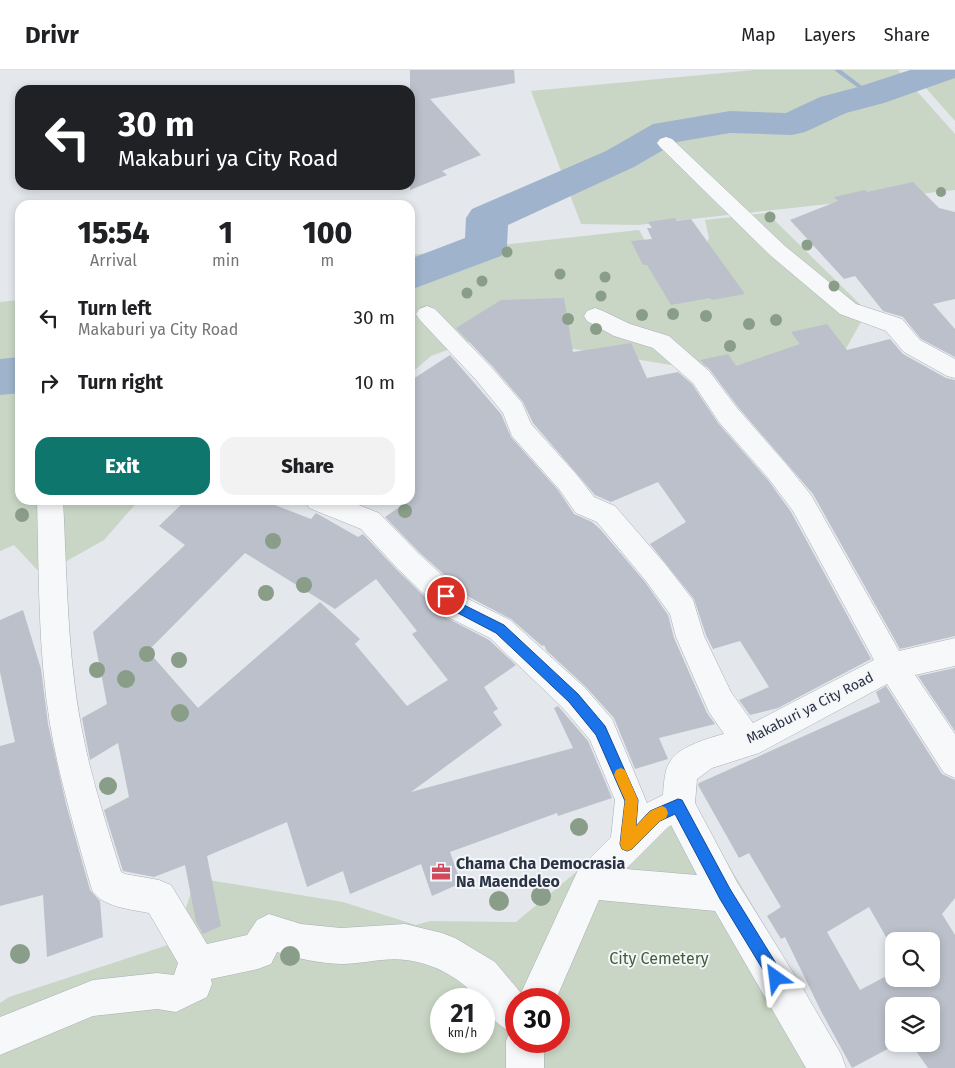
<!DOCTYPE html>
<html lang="en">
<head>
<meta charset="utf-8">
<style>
	body { margin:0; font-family:"Fira Sans",sans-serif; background:#f2f2f2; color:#202124; height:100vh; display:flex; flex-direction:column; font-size:19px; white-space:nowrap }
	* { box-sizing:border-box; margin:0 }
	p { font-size:16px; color:#757577 }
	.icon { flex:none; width:28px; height:28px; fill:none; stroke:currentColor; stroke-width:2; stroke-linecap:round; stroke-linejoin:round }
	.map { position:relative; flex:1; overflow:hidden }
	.drawer { position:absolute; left:15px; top:130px; width:400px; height:305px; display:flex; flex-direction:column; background:#fff; border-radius:15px; box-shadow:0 2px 8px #0003 }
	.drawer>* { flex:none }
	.banner { position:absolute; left:15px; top:15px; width:400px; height:105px; border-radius:15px; box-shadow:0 2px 8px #0003; background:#202124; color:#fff; overflow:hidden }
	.tools { position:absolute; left:885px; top:862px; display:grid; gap:10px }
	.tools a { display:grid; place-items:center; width:55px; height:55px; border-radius:10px; background:#fff; box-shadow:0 2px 8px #0003; font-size:25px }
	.speed { position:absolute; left:430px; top:918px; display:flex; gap:10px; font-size:25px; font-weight:700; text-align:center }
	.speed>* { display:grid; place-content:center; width:65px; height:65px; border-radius:50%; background:#fff; box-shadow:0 2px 8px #0003; line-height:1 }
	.speed small { font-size:12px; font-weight:400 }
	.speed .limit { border:8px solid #d22; background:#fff; color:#111 }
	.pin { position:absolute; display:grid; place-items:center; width:42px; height:42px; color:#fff; margin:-21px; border:2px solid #fff; border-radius:50%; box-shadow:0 1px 5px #0007 }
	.me { position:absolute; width:55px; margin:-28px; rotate:329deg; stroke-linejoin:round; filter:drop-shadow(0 0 4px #0008) }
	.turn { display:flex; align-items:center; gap:18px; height:105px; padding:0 20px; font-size:22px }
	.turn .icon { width:65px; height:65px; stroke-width:2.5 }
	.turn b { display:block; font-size:35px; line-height:42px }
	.eta { display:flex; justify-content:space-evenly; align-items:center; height:85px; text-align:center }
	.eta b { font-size:30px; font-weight:800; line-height:35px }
	.primary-button { display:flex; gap:10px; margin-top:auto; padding:10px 20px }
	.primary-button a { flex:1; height:58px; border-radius:15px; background:#0f766e; color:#fff; font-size:20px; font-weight:800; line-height:58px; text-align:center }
	.primary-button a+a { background:#f2f2f2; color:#202124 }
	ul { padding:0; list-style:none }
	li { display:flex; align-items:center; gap:15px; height:65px; padding:0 20px }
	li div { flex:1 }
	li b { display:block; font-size:19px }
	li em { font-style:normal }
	header { display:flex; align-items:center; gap:30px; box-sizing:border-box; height:70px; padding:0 25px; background:#fff; border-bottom:1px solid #e0e0e0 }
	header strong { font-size:24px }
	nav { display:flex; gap:28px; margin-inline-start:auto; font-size:18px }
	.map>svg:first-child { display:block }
	.green { fill:#c9d6c5; fill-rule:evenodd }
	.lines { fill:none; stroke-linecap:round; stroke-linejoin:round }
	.stream { fill:#9fb4cc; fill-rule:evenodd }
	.river { fill:#9fb4cc; fill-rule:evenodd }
	.building { fill:#bbc0ca; fill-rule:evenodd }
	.minor-casing { stroke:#a9aeb7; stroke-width:1 }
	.minor { fill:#f7f8fa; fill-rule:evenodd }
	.tree { fill:#899d89 }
	.route { fill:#1a73e8; stroke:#114b97 }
	.slow { fill:#f59e0b }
	.labels { text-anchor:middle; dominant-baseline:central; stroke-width:4; stroke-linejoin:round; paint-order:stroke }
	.street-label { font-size:14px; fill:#2b3445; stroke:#f4f6f9 }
	.near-poi-label { font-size:16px; font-weight:bold; fill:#2b3445; stroke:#f4f6f9; text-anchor:start }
	.near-park-label { font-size:16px; fill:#3f6138; stroke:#f4f6f9 }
</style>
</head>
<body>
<header>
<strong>Drivr</strong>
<nav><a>Map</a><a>Layers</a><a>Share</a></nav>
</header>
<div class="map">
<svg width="955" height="998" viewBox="0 0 955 998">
	<rect width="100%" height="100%" fill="#e4e7ec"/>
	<path class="green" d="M754,0H898L955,64V120L638,155L581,154L531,21Z
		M910,0H955V51Z
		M767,143L867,241L838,293L803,299L677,296L562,277L507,258L431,286L410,304V185L639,160L661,199L700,186L709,168L705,150Z
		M20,230V430H139L104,470L42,505L14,475L0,481V232Z
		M681,715L787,893L845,998H0V933L9,927L174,873L196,808L343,832L416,855L430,851L516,852ZM441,929H484V971H441ZM516,929H559V971H516Z"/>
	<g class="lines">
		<path class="stream" d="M834,0H841L874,25L869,26Z"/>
		<path class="river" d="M910,0H955V8L884,33L846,43L805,62L792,65L730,63L677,72L634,97L508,155L507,176L501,186L410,220V189L465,168L466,148L472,139L606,81L653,54L730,41L786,43L820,27L858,17Z
			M20,287V323L0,325V289Z"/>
	</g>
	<path class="building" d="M410,0H514L515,13L430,29L481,85L442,101L447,105L410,120Z
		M913,112L939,138L955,142V229L933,234L955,259V287L921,269L903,247L883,241L855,206L844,209L790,150L838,131L834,127L865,120L867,122Z
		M675,148L677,151L691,149L745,224L712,230L710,228L671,235L647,195H643L631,171L652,169L647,158H652L648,152Z
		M564,228L573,282L631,273L647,308L678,302L692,314L718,353L768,410L791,442L871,589L778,638L750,645L739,630L769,617L740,571L713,579L706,565L694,529L650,474L686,452L658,412L611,432L595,425L533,353L523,332L494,298L456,258L501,230Z
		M827,254L847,280L890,269L903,284L946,308L955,310V566L900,579L813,424L738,337L710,300L700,290L728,284L736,296L800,274L791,262Z
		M450,285L501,344L511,367L558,420L574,444L592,452L600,459L645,512L668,545L674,568L707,643L715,654L659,668L668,689L635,699L614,648L586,617L547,581L544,575L542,576L511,549L469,527L419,482L385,447L410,430V311Z
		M186,430H262L311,449L316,443L358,467L363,464L397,500L447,548L489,570L516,595L484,617L498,639L493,642L502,655L411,722L573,678L554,638L558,636L588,671L612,728L558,746L557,743L450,782L461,813L432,826L421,794L350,824L343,801L307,817L287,752L207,786L221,856L203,864L196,852L185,795L154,807L123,801L104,740L129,727L118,673L90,690L82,648L107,634L93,562L185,475L159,456ZM245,483L335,539L376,509L417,561L412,564L448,610L407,636L355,574L360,569L320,532L198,638L148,581Z
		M23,540L41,599L48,654L66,734L90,820L100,831L103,867L47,887L43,825L0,836V676L15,672L0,602V550Z
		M955,598V661L918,606Z
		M886,616L942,704L955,710V828L942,844L955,865V998H928L911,974H931V936H894V974H897L852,998L821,941L785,867L781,869L767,846L781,837L749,783L739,788L698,715L699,713L880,632L876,622ZM869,837L894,881V871H931V909H894V902L860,920L827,862Z"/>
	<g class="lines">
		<g class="minor-casing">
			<path id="minor" d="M666,67L672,69L785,176L856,234L902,249L920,270L955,289V308L947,306L904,282L886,261L840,244L771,186L660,77L657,73L660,69Z
				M427,236L435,239L493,299L522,333L531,354L577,405L594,427L615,436L666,495L693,530L704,566L731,622L753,653L874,590L793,441L769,409L719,352L693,313L653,278L614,266L587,251L584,246L587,241L595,238L603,241L630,254L669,266L709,301L737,338L787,395L811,425L899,581L955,568V596L915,605L955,664V708L944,703L887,614L759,683L712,698L697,709L695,733L737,812L799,912L841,984L846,998H806L715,841L599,830L556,929H516V971H544V998H506V971L510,961C499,957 484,941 484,929H478C461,908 433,893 406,890C385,887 362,894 341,894C319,893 298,889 277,882L271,894L258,899L211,909L212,914L207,927L176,942L157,939L93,946L0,985V947L93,910L157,903L174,905L178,893L149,843C134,840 105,837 95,824C92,822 91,816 90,813C75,760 59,708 50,654C38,580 39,505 37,430H63C67,505 67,581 81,655C90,705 106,753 121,802L125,804L159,810L171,815L207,874L247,865L257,850L269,844L301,854L341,858L405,854L442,863L455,868L495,892L521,923L578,800L611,767L615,730L590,670L563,638L490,568L448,547L398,499L361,459L309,438L305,430H346L379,443L418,483L468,529L510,550L585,618L612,649L647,733L663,725C664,714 664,699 671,690C681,676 708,668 724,664L709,642L676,567L670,544L646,511L597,452L576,443L559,419L512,366L503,343L477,311L419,249L416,244L419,239ZM671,755L697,805L626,799L667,758Z"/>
		</g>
		<use href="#minor" class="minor"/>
	</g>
	<g class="tree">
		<circle cx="941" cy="122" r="5"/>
		<circle cx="770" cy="147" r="5.5"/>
		<circle cx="807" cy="175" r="5.5"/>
		<circle cx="507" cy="182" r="5.5"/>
		<circle cx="560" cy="204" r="5.5"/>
		<circle cx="605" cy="207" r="5.5"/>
		<circle cx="482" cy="211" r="5.5"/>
		<circle cx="834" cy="216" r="5.5"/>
		<circle cx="467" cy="223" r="5.5"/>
		<circle cx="601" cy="226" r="5.5"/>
		<circle cx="673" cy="244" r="6"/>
		<circle cx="642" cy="245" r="6"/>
		<circle cx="706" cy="246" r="6"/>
		<circle cx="568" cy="249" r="6"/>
		<circle cx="776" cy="250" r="6"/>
		<circle cx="749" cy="254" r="6"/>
		<circle cx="596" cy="259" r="6"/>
		<circle cx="730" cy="276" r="6"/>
		<circle cx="405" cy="441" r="7"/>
		<circle cx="22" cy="445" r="7"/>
		<circle cx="273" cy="471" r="8"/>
		<circle cx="304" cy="515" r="8"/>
		<circle cx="266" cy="523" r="8"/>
		<circle cx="147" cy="584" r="8"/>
		<circle cx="179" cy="590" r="8"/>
		<circle cx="97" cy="600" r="8"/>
		<circle cx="126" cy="609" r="9"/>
		<circle cx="180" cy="643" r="9"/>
		<circle cx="108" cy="716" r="9"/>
		<circle cx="579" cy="757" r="9"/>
		<circle cx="541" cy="826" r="10"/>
		<circle cx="499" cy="831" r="10"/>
		<circle cx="20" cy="884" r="10"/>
		<circle cx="290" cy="886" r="10"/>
	</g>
	<path class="route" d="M446,521L462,534L504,555L578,624L605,656L638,730L636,756L650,741L678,729L682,730L730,819L782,903L784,908L782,913L776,916L771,913L720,829L675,744L660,751L632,779L627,781L622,779L620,774L625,731L596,665L569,632L496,563L454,541L440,526L442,522Z"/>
	<path class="slow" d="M621,698L625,700L638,730L636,756L650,741L662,736L666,738L668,743L666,748L660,751L632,779L627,781L622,779L620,774L625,730L614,705L616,700Z"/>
	<defs>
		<g id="office-bare" transform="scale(1.5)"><path d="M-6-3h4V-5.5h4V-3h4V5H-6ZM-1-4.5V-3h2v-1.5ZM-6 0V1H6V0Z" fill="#d1495b" stroke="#f4f6f9" stroke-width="2.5" paint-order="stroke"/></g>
	</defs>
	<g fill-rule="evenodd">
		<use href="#office-bare" x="441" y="802"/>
	</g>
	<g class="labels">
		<g class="street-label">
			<text transform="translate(810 638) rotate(-27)">Makaburi ya City Road</text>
		</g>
		<g class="near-poi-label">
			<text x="456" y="793">Chama Cha Democrasia<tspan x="456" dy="18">Na Maendeleo</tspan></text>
		</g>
		<g class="near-park-label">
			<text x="659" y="888">City Cemetery</text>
		</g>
	</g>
</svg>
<div class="tools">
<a><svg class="icon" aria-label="search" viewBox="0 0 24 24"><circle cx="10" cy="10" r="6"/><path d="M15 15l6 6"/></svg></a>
<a><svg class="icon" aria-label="layers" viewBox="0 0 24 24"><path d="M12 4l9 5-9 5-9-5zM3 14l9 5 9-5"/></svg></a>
</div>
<div class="speed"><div>21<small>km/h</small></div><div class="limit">30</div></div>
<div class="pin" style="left:446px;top:526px;background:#d93025"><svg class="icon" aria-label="arrive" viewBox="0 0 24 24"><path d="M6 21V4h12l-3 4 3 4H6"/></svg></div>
<svg class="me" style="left:776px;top:908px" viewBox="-20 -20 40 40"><path d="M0-17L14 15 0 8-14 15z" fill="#1a73e8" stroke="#fff" stroke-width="4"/></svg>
<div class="banner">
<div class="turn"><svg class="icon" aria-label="left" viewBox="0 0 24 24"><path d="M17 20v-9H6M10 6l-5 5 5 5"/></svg><div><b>30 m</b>Makaburi ya City Road</div></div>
</div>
<section class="drawer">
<div class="eta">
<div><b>15:54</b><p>Arrival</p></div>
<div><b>1</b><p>min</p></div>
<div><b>100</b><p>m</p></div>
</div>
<ul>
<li><svg class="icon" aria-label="left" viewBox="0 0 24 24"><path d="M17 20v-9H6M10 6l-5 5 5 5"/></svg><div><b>Turn left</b><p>Makaburi ya City Road</p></div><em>30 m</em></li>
<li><svg class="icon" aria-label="right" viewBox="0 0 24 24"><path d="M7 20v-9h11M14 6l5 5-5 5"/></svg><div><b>Turn right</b></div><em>10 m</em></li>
</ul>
<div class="primary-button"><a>Exit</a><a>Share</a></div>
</section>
</div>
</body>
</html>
